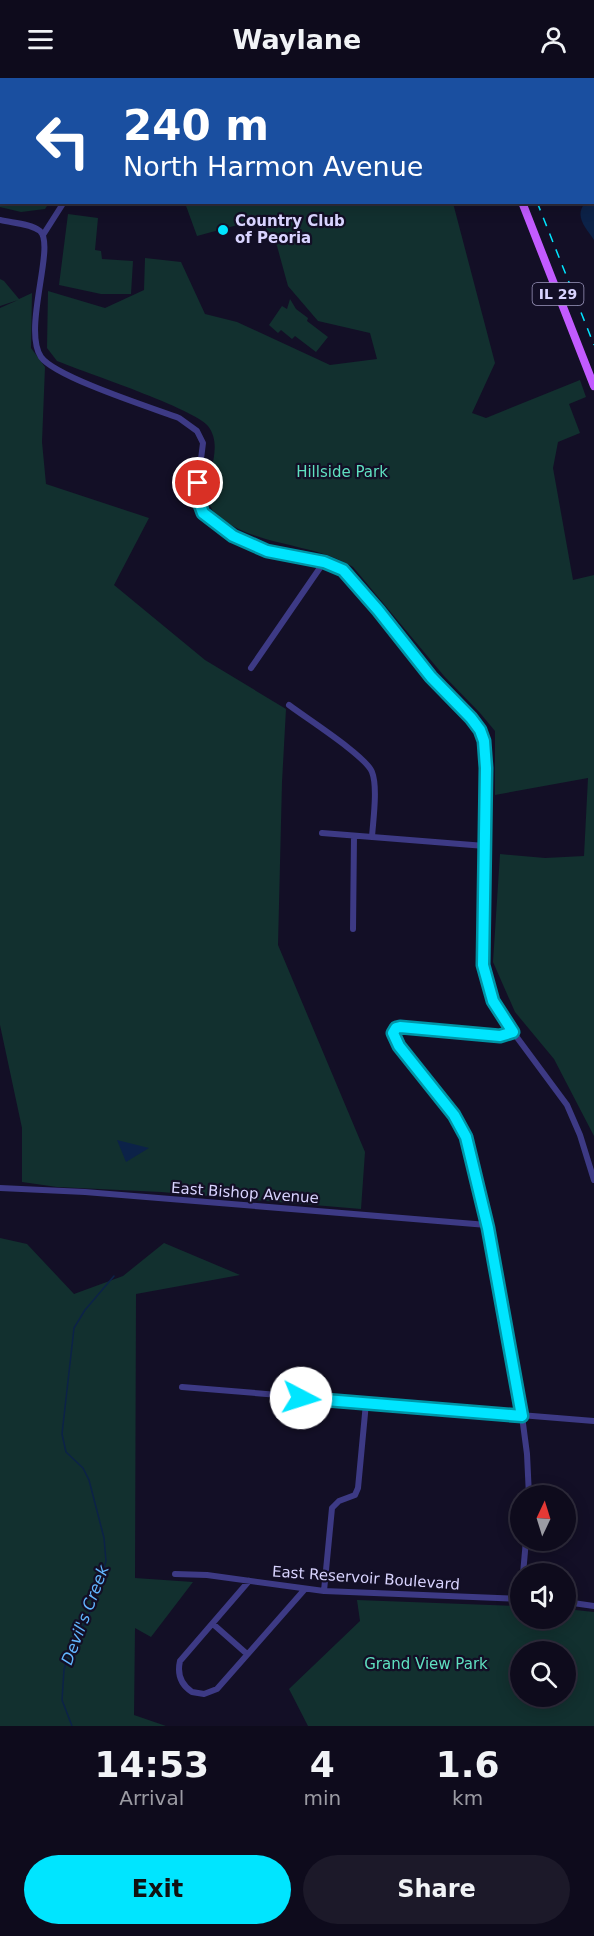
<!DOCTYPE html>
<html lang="en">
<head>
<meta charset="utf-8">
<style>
	body { margin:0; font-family:"DejaVu Sans",sans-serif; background:#1c1929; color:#f1f3f6; height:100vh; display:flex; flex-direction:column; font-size:22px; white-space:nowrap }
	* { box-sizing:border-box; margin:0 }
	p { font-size:20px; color:#9b9ba3 }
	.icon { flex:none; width:33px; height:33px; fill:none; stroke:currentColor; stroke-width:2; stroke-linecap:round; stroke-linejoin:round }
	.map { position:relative; height:1648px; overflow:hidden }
	.sheet { display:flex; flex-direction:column; background:#0e0b1c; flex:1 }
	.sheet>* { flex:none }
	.guide { position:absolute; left:0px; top:0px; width:594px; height:126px; box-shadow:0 3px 15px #0003,0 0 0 2px #2e2b3b; background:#1a4fa0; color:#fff; overflow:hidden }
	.needle { width:39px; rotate:4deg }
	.tools { position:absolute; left:510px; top:1407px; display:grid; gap:12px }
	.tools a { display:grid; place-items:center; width:66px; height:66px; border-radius:50%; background:#0e0b1c; box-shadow:0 3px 15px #0003,0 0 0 2px #2e2b3b; font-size:30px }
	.pin { position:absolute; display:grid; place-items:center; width:51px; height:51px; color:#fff; margin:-26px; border:3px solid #fff; border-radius:50%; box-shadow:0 2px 6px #0007 }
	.me { position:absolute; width:66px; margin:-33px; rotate:95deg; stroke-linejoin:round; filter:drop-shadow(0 0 4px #0008) }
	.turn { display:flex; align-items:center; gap:21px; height:126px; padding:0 24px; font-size:27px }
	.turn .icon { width:78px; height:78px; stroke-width:2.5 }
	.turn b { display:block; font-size:42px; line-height:51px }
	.eta { display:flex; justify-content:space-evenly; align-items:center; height:102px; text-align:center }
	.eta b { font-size:36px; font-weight:700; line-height:42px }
	.primary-button { display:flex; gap:12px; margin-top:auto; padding:12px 24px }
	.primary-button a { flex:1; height:69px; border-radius:36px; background:#00e5ff; color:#111; font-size:24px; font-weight:700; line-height:69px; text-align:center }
	.primary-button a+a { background:#1c1929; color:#f1f3f6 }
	header { display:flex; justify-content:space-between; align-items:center; height:78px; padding:0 24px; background:#0e0b1c; font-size:27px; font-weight:700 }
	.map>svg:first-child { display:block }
	.green { fill:#12302f; fill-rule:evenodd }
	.water { fill:#0c2248 }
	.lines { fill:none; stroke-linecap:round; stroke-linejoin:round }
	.stream { stroke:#0c2248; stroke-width:1.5 }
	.minor { stroke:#3d3a85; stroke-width:6 }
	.major { stroke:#c25bff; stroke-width:8 }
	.rail { stroke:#00e5ff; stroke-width:1.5; stroke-dasharray:9 8; stroke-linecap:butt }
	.route-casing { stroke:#0095a6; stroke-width:15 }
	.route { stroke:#00e5ff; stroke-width:10 }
	.poi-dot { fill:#00e5ff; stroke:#130f26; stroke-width:2 }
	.labels { text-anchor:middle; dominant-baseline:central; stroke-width:4.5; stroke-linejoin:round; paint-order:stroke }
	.shield { fill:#130f26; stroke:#9e99be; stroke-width:1.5 }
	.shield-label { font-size:14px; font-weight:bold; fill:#d9d4ff }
	.poi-label { font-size:15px; font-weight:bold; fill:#d9d4ff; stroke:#130f26; text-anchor:start }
	.park-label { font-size:15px; fill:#5fe0c0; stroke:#130f26 }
	.street-label { font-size:15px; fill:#d9d4ff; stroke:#130f26 }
	.water-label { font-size:16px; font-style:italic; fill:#62b6ff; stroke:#130f26 }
</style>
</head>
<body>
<header><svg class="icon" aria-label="menu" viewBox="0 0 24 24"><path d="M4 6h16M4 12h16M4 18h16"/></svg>Waylane<svg class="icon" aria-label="person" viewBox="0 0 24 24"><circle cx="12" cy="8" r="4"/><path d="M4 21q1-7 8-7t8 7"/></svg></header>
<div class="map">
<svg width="594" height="1648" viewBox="0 0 594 1648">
	<rect width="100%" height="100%" fill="#130f26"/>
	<path class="green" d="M0,0H105L2,2V124L49,125L45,131L21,134L0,129Z
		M132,0H383V1L132,2Z
		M185,125H453L495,285L472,335L486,340L580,302L586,319L569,326L580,355L558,364L553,390L573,502L594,497V1058L554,981L515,934L493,884L500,776L545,780L584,778L588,700L495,717V653L480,635L444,598L353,489C313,465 261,469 221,441C188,417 230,377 208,348C195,331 84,294 57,283L47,270L48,213L105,230L144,212L145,180L181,184L205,236L237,244L330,287L377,281L370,255L318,243L288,208L277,168L260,141L197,158Z
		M68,136L98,140L95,172L101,173L102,181L133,183L131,216H101L59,207Z
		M0,201L4,203L19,221L32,215L31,270L45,289L42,364L46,406L149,440L114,507L205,582L286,631L282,704L278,867L365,1074L361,1131L161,1114L57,1109L22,1104V1050L0,947V230L18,222L0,228Z
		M290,221L296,231L308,240L307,243L328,259L316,274L295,258L292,261L281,252L278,255L269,247L282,228L287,231Z
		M0,1160L27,1166L74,1216L123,1198L164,1165L240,1197L136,1216L135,1500L193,1504L151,1559L135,1550L134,1637L166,1648H0Z
		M357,1522L520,1528V1540H566V1531L594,1534V1648H308L289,1611L360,1543ZM520,1574H566V1618H520Z"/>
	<path class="water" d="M594,119V162C588,152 573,139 585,125L592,124Z
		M117,1062L149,1070L126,1084Z"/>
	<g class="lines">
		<path class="stream" d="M72,1648L62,1622L64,1592L71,1565L87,1543L106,1483L104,1460L89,1402L83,1390L66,1374L62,1356L74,1250L85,1232L114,1198"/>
		<path class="minor" d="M156,0L157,2
			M0,142C12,145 30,145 40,153C56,167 22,251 41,279C55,299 152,330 179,340L197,353L203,365L198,405L200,427L203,435L219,448L253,468L277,476L328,485L343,492L375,528L431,599L477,648L484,663L486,690L483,867L484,891L487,908L499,935L567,1027L580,1057L594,1102
			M43,157L64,124
			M251,590L324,484
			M289,627C306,640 366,678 372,694C378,709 373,743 372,759
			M322,755L485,768
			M353,851L354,758
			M513,954L500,958L400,949L395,951L393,955L401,970L459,1044L466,1059L484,1131L522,1338L527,1376L529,1418
			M0,1110L85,1114L487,1147
			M182,1309L594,1343
			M175,1496L207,1497L324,1513L520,1521
			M523,1496L526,1462
			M249,1503L180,1583C177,1596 180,1606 192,1614L204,1616L217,1611L305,1511
			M324,1513L332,1430L339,1423L355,1417L358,1410L366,1325
			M566,1524L594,1528
			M213,1546L247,1576"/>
		<path class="major" d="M471,0L472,2
			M522,124L594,308"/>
		<path class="rail" d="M487,0L488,2
			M537,124L594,267"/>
	</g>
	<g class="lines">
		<g class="route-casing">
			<path id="route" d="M198,405L200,427L203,435L233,458L267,473L324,484L343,492L378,532L431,599L471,640L480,652L484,663L486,690L483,887L493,923L513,954L500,958L400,949L396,950L393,955L399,968L454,1037L466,1059L488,1150L522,1338L301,1320"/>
		</g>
		<use href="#route" class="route"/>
	</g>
	<circle class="poi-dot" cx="223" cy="152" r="6"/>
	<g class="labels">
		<rect class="shield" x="532.5" y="205" width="51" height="22" rx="4.5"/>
		<g class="shield-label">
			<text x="558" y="216">IL 29</text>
		</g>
		<g class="poi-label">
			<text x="235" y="143">Country Club<tspan x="235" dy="17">of Peoria</tspan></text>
		</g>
		<g class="park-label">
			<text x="342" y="394">Hillside Park</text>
			<text x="426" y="1586">Grand View Park</text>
		</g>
		<g class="street-label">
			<text transform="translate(245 1115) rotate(4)">East Bishop Avenue</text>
			<text transform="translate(366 1500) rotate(4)">East Reservoir Boulevard</text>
		</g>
		<g class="water-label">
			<text transform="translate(85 1537) rotate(-69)">Devil's Creek</text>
		</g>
	</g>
</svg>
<div class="tools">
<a><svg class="needle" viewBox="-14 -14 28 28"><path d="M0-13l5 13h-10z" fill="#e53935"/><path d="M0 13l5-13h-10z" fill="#9b9ba3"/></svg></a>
<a><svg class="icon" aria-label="sound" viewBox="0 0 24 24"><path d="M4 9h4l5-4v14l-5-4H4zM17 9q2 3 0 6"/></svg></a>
<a><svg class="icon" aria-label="search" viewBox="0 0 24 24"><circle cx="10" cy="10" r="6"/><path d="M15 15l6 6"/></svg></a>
</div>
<div class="pin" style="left:198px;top:405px;background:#d93025"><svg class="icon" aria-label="arrive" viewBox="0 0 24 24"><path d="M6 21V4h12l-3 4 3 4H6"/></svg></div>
<svg class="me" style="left:301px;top:1320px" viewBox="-20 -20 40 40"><circle r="19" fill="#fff"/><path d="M0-13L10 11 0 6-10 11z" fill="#00e5ff"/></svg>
<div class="guide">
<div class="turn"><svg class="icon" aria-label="left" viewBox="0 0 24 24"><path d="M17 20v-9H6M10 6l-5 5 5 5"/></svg><div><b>240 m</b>North Harmon Avenue</div></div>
</div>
</div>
<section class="sheet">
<div class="eta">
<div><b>14:53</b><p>Arrival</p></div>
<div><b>4</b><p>min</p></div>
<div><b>1.6</b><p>km</p></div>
</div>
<div class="primary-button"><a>Exit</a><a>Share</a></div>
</section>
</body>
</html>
